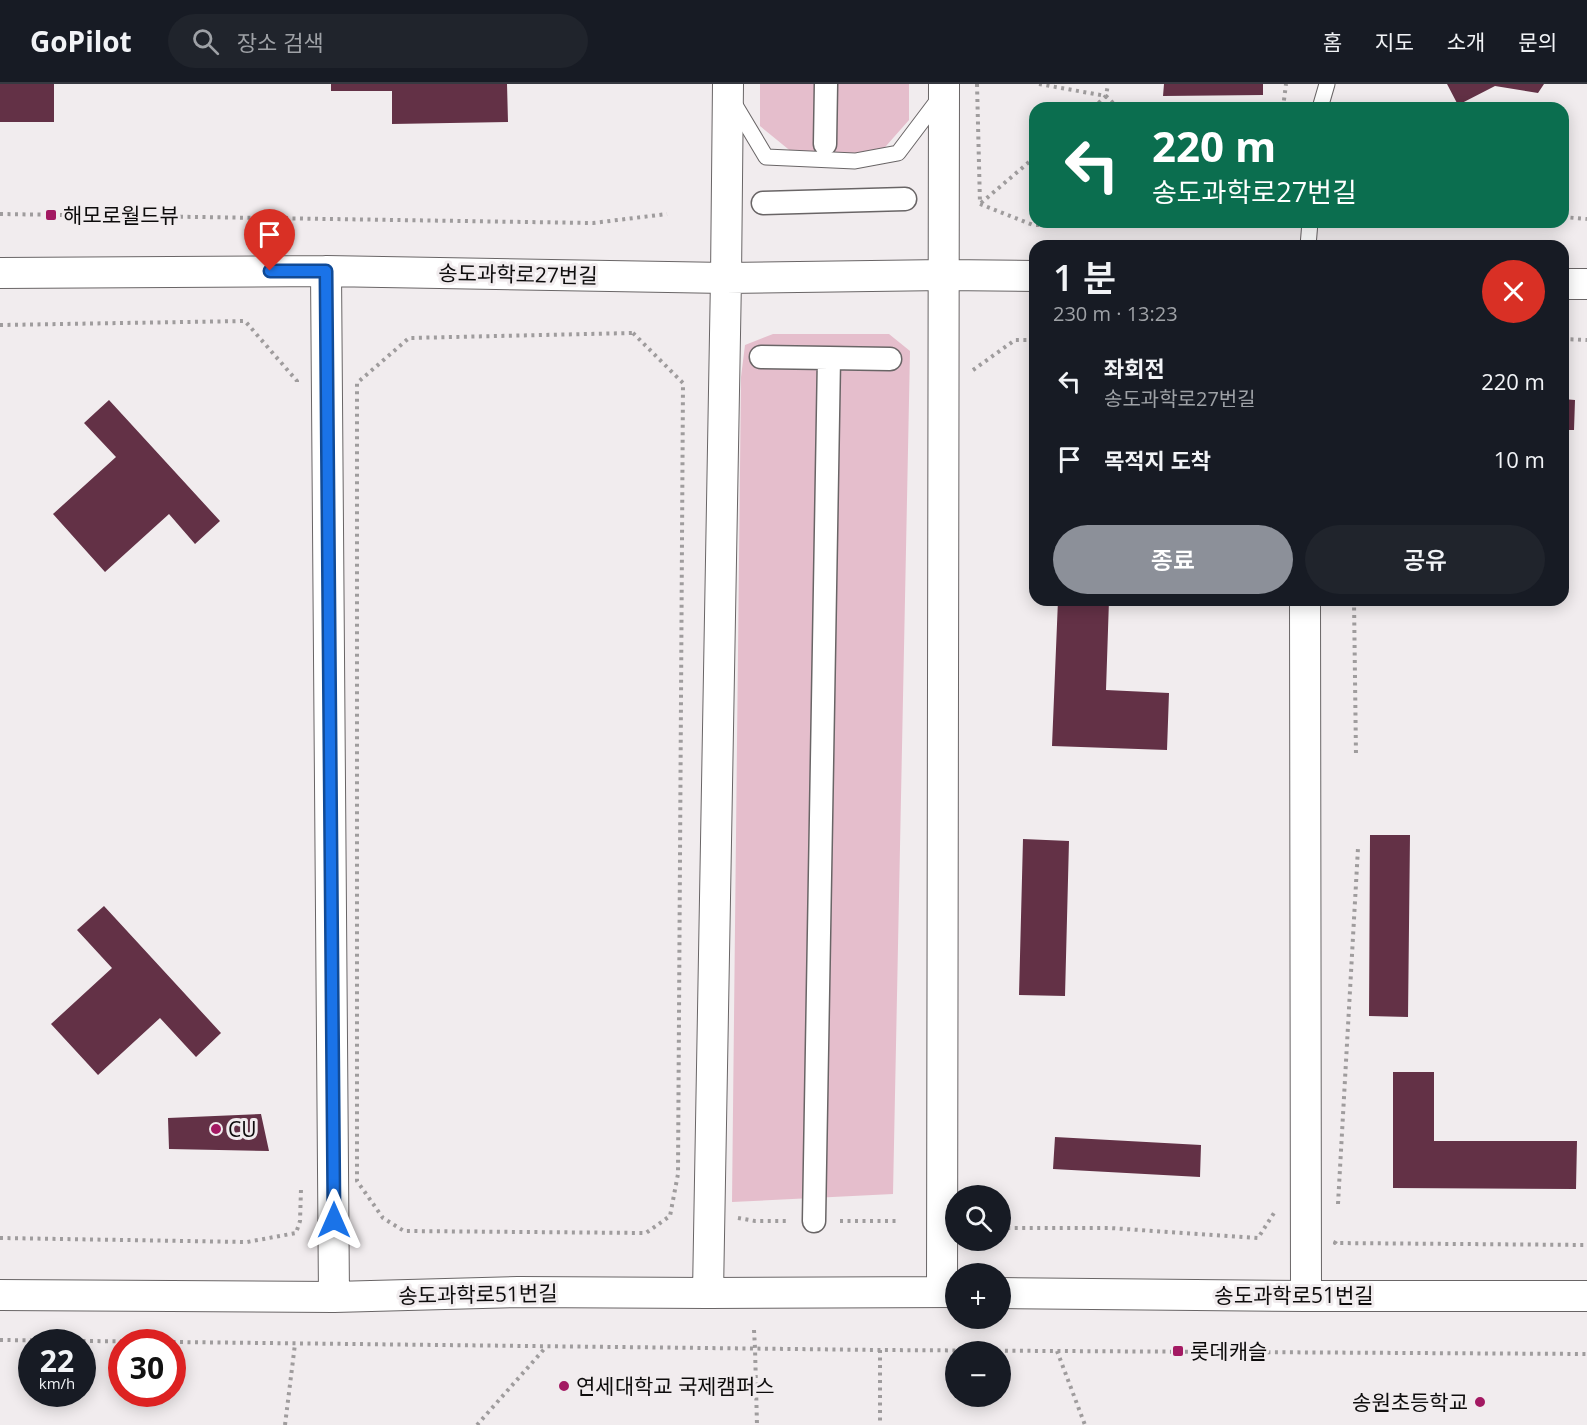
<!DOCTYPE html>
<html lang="ko">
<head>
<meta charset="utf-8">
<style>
	body { margin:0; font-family:"Open Sans","Noto Sans KR",sans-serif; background:#20242c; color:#f1f3f6; height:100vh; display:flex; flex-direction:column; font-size:22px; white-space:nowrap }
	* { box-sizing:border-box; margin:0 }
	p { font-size:20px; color:#9ea1a6 }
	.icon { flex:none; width:33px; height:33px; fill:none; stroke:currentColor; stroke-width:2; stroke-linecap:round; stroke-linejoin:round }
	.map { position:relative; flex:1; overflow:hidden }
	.side { position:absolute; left:1029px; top:156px; width:540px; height:366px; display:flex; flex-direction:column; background:#171b24; border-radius:18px; box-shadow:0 3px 15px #0003 }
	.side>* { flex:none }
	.hud { position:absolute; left:1029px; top:18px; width:540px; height:126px; border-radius:18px; box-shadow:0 3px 15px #0003; background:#0b6e4f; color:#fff; overflow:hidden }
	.fabs { position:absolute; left:945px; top:1101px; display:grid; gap:12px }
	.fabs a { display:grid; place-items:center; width:66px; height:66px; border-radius:50%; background:#171b24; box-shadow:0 3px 15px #0003; font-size:30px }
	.speed { position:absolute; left:18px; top:1245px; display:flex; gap:12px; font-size:30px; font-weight:700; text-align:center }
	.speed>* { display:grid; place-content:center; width:78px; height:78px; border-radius:50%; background:#171b24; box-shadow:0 3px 15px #0003; line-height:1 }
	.speed small { font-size:15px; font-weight:400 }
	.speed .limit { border:9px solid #d22; background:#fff; color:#111 }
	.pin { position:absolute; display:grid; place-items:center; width:51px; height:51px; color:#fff; margin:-62px -26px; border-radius:50% 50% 50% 0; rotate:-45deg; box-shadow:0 0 6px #0007 }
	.pin .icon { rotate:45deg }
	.me { position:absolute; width:66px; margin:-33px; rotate:0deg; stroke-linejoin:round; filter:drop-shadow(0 0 4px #0008) }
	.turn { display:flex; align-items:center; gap:21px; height:126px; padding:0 24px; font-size:27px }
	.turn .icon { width:78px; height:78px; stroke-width:2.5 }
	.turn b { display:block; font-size:42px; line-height:51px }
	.round { display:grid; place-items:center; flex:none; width:63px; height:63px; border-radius:32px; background:#20242c }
	.headline { display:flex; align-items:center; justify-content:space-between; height:102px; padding:0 24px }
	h1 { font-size:36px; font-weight:600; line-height:45px }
	.action { display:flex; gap:12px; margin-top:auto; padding:12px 24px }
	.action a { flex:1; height:69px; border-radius:36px; background:#8c9099; color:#fff; font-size:24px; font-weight:600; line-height:69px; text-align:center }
	.action a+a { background:#20242c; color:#f1f3f6 }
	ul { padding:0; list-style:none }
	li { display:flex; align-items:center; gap:18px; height:78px; padding:0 24px }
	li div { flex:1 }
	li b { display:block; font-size:22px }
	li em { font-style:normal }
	header { display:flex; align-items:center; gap:36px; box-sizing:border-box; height:84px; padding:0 30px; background:#171b24; border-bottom:2px solid #363941 }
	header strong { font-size:28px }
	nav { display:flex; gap:33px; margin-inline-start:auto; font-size:21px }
	.search { width:420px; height:54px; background:#20242c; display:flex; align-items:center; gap:15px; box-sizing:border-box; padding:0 21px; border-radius:33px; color:#9ea1a6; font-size:22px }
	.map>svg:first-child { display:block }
	.green { fill:#e5becc }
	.building { fill:#633146 }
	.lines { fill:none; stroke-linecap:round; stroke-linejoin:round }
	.service-casing { stroke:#696566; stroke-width:17 }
	.pedestrian-casing { stroke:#696566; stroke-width:25 }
	.minor-casing { stroke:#696566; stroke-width:32 }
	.path { stroke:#9f9c9d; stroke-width:4; stroke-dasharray:3 4.5; stroke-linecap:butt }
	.service { stroke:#fff; stroke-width:15 }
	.pedestrian { stroke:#fff; stroke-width:22 }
	.minor { stroke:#fff; stroke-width:30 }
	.route-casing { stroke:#114b97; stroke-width:15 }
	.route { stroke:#1a73e8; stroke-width:10 }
	.poi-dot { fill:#a31962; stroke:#f1ecee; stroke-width:2 }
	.labels { text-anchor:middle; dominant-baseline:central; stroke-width:6; stroke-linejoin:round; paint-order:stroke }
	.poi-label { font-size:21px; fill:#0d0c0c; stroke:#f1ecee; text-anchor:start }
	.street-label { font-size:21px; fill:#0d0c0c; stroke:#f1ecee }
</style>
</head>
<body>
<header>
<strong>GoPilot</strong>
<div class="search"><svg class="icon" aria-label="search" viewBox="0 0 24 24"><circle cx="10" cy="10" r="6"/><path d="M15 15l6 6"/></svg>장소 검색</div>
<nav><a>홈</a><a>지도</a><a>소개</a><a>문의</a></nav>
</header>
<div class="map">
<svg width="1587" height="1341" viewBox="0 0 1587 1341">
	<rect width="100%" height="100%" fill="#f1ecee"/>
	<path class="green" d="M760,0H909V36L879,70L793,69L760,42Z
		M773,250H889L910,267L893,1110L732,1118L741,293L745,261Z"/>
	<path class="building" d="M0,0H54V38H0Z
		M331,0H507L508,38L392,40V7H331Z
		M1164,0H1263V11L1163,12Z
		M1447,0H1544L1538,9L1495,2L1458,21Z
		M1563,315L1575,316L1574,346H1563Z
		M109,316L220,437L195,460L169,430L105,488L53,430L116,373L84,339Z
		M1058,516H1109L1106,606L1169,609L1167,666L1052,662Z
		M1370,751H1410L1408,933L1369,932Z
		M1023,755L1069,757L1065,912L1019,911Z
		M104,822L221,949L196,973L160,934L98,991L51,940L112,884L77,846Z
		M1393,988H1434V1057H1577L1576,1105L1393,1104Z
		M261,1030L269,1067L169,1065L168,1034Z
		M1055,1053L1201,1061L1200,1093L1053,1085Z"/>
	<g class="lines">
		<g class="service-casing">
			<path id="service" d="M732,16L766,73L855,77L898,69L941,12
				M1320,24L1327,0
				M1308,162L1310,138"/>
		</g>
		<g class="pedestrian-casing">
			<path id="pedestrian" d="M825,60L826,0
				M763,119L905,115
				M761,273L829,274
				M814,1137L829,274L890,275"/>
		</g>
		<g class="minor-casing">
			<path id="minor" d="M326,187L334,1213
				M0,189L326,187L726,194L944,191L1035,192
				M1563,200H1587
				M1305,516L1306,1212
				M942,1208L944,0
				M708,1209L726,194L728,0
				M1000,1209L1306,1212H1587
				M0,1211L334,1213L518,1208L708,1209L956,1208"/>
		</g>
		<path class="path" d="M977,0L980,120
			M1039,0L1106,12L1118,24
			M1093,24L1106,12L1108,0
			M1283,24L1286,0
			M981,119L1035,73
			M980,120L1033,141L1257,138
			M0,130L593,139L667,130
			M1563,133L1587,135
			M0,241L245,237L297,297V300
			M633,249L683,299L678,1090L670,1132L646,1149L404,1147L383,1134L357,1097V299L409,254Z
			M1563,255L1587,256
			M973,286L1015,256H1035
			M1354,516L1356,672
			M1338,1120L1358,764
			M738,1134L755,1137H790
			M840,1137H899
			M1000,1142L1007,1144H1110L1258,1154L1274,1129V1126
			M0,1154L247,1158L296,1149L300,1137L301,1105
			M1336,1157L1335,1159L1587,1161
			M754,1246L755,1264L757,1341
			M0,1256L880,1266L1587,1270
			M880,1266V1341
			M1057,1267L1085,1341
			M285,1341L295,1260
			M477,1341L546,1263"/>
		<use href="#service" class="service"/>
		<use href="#pedestrian" class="pedestrian"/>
		<use href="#minor" class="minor"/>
	</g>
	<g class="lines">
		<g class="route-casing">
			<path id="route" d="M270,187H326L334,1136"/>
		</g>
		<use href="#route" class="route"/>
	</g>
	<g class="poi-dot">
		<rect x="45" y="125" width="12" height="12" rx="3"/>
		<circle cx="216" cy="1045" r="6"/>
		<rect x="1172" y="1261" width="12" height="12" rx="3"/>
		<circle cx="564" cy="1302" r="6"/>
		<circle cx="1480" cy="1318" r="6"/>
	</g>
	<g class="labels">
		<g class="poi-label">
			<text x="63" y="131">해모로월드뷰</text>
			<text x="228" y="1045">CU</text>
			<text x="1190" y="1267">롯데캐슬</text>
			<text x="576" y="1302">연세대학교 국제캠퍼스</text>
			<text x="1468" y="1318" text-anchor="end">송원초등학교</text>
		</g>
		<g class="street-label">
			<text transform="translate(518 190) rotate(1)">송도과학로27번길</text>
			<text transform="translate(478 1210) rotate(-1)">송도과학로51번길</text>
			<text x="1294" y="1211">송도과학로51번길</text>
		</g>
	</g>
</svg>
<div class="fabs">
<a><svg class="icon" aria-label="search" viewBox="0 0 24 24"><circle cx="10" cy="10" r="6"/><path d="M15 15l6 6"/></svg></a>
<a>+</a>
<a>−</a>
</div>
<div class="speed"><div>22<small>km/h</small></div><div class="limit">30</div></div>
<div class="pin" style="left:270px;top:187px;background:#d93025"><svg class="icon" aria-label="arrive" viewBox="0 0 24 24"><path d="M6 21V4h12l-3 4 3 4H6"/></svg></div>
<svg class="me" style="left:334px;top:1136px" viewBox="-20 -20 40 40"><path d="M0-17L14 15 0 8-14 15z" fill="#1a73e8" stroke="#fff" stroke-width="4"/></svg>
<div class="hud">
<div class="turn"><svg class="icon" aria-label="left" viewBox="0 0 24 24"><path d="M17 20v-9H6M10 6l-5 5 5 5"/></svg><div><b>220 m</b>송도과학로27번길</div></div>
</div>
<section class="side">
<div class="headline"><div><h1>1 분</h1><p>230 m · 13:23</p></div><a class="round" style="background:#d93025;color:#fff"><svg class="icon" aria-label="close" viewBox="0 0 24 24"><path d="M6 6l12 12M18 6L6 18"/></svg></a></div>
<ul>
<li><svg class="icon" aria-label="left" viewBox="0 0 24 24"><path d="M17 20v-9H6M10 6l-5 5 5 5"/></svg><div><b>좌회전</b><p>송도과학로27번길</p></div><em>220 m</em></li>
<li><svg class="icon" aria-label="arrive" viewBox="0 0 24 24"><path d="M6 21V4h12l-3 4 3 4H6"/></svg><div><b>목적지 도착</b></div><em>10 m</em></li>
</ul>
<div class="action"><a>종료</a><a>공유</a></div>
</section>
</div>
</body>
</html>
